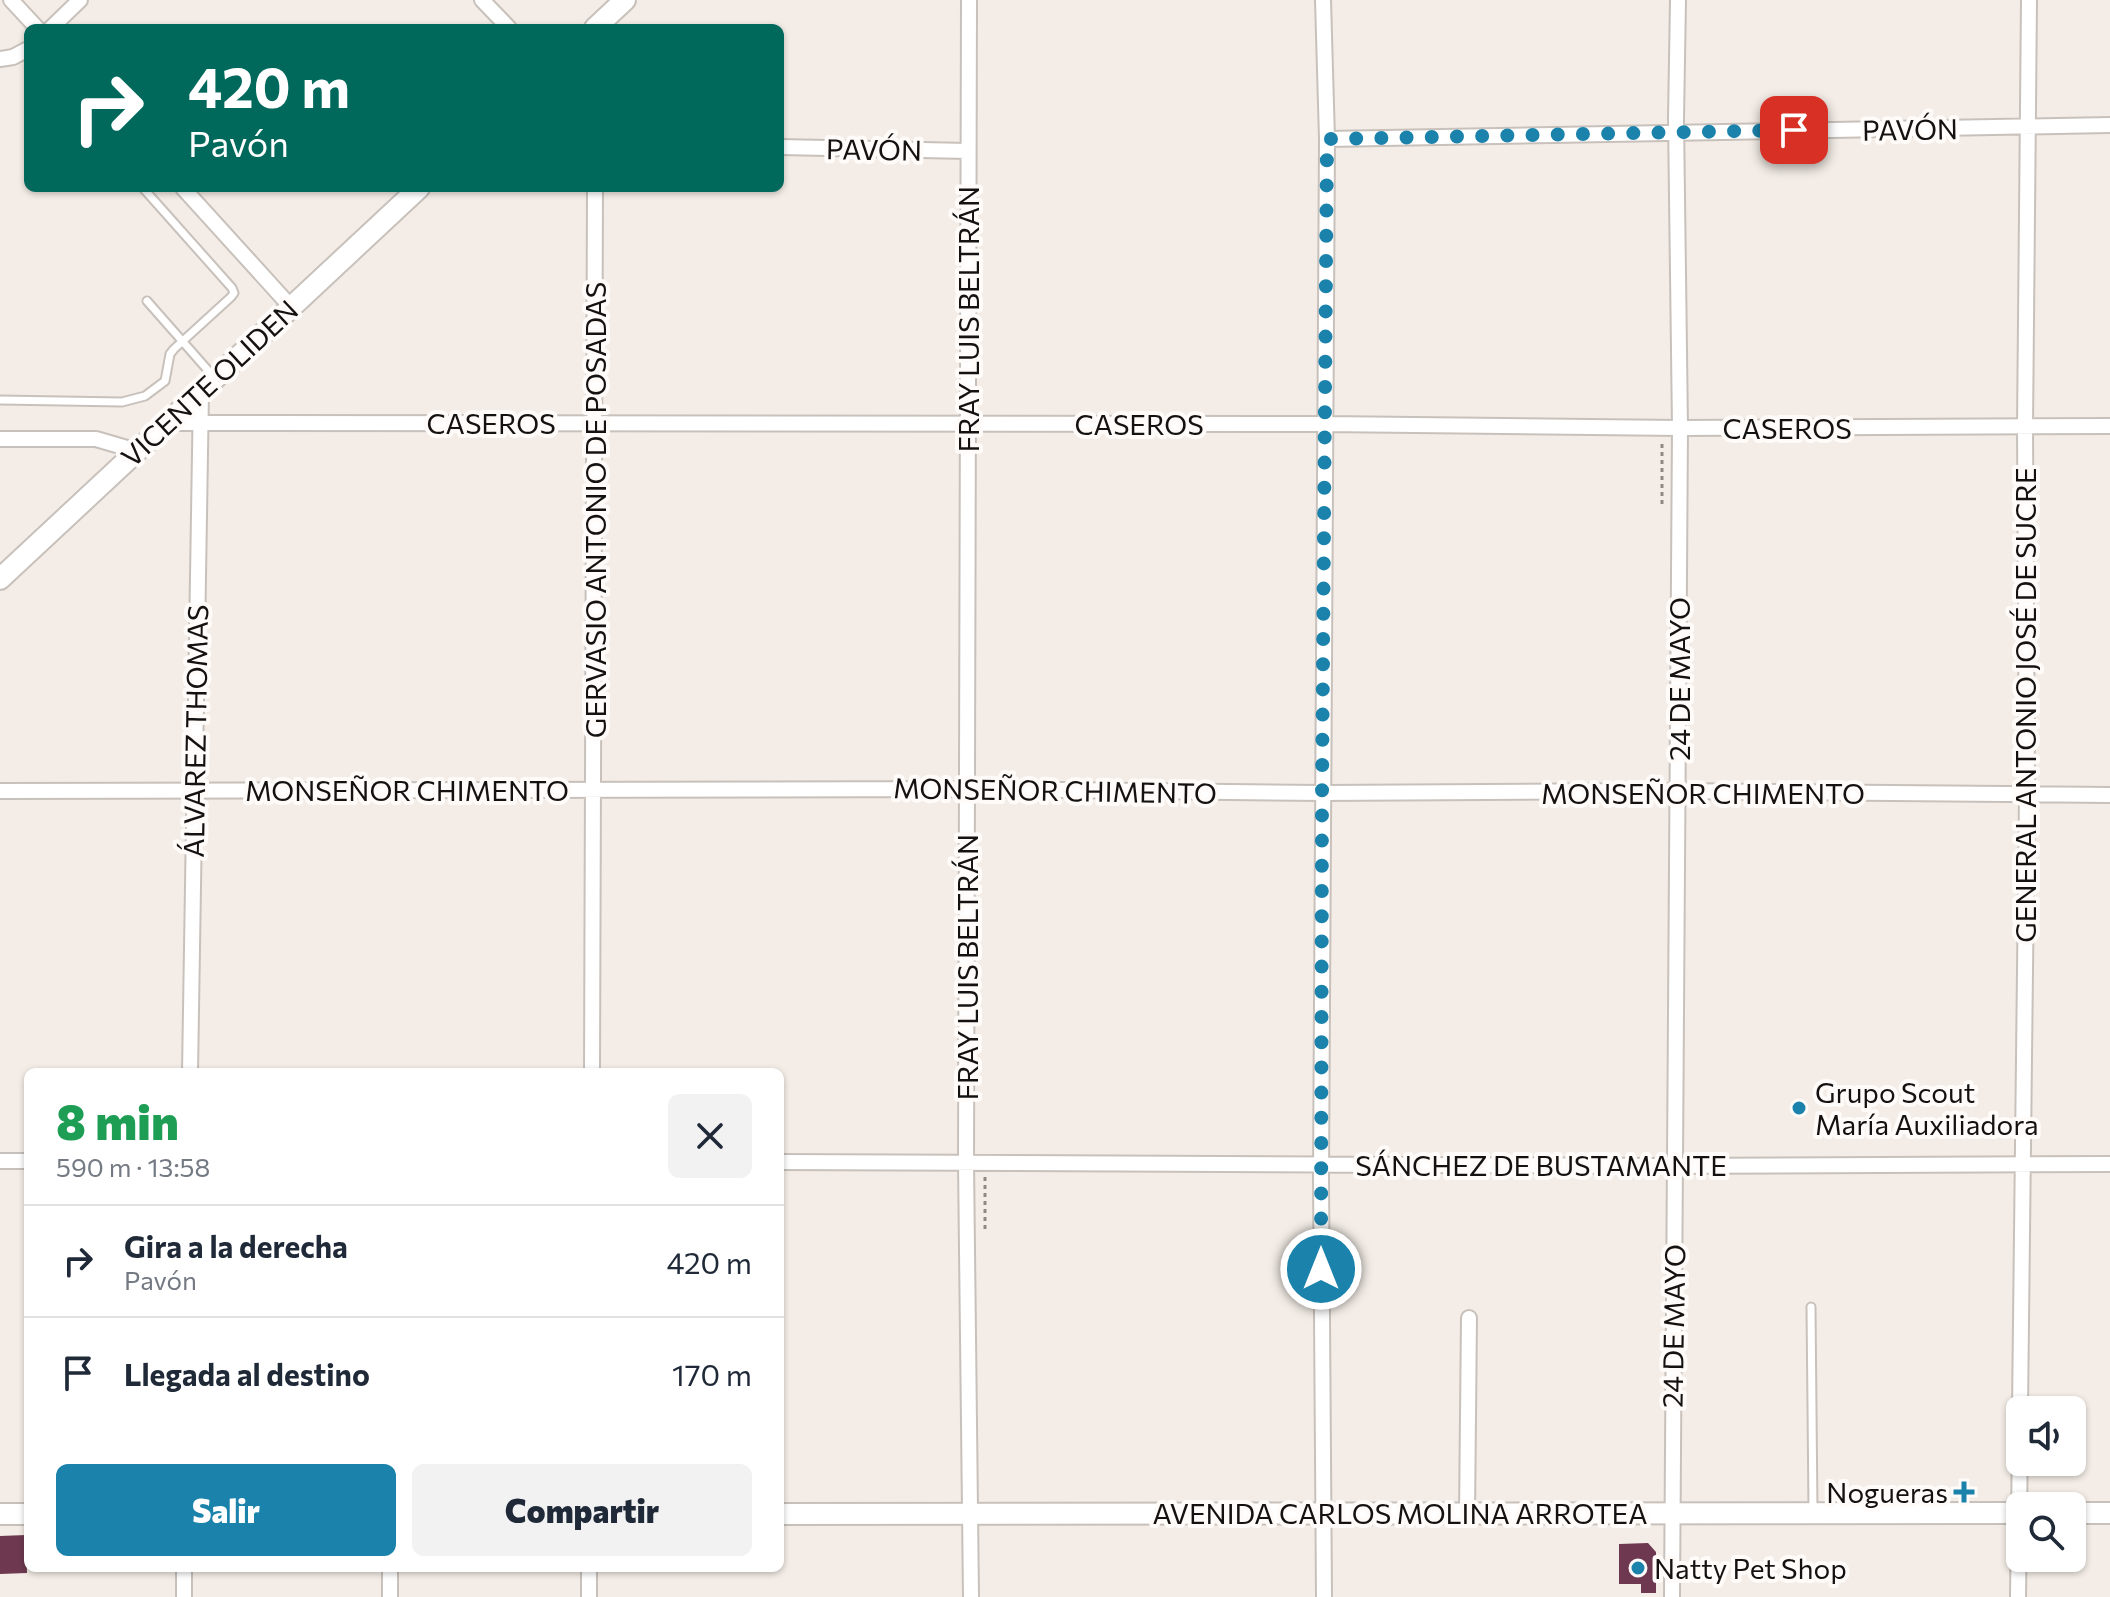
<!DOCTYPE html>
<html lang="es">
<head>
<meta charset="utf-8">
<style>
	body { margin:0; font-family:Commissioner,sans-serif; background:#f2f2f3; color:#1f2937; height:100vh; display:flex; flex-direction:column; font-size:30px; white-space:nowrap }
	* { box-sizing:border-box; margin:0 }
	p { font-size:26px; color:#747a83 }
	.icon { flex:none; width:44px; height:44px; fill:none; stroke:currentColor; stroke-width:2; stroke-linecap:round; stroke-linejoin:round }
	.map { position:relative; flex:1; overflow:hidden }
	.side { position:absolute; left:24px; top:1068px; width:760px; height:504px; display:flex; flex-direction:column; background:#fff; border-radius:12px; box-shadow:0 2px 6px #0004 }
	.side>* { flex:none }
	.top-card { position:absolute; left:24px; top:24px; width:760px; height:168px; border-radius:12px; box-shadow:0 2px 6px #0004; background:#00695c; color:#fff; overflow:hidden }
	.controls { position:absolute; left:2006px; top:1396px; display:grid; gap:16px }
	.controls a { display:grid; place-items:center; width:80px; height:80px; border-radius:12px; background:#fff; box-shadow:0 2px 6px #0004; font-size:40px }
	.pin { position:absolute; display:grid; place-items:center; width:68px; height:68px; color:#fff; margin:-34px; border-radius:16px; box-shadow:0 4px 12px #0006 }
	.me { position:absolute; width:88px; margin:-44px; rotate:0deg; stroke-linejoin:round; filter:drop-shadow(0 0 6px #0008) }
	.turn { display:flex; align-items:center; gap:28px; height:168px; padding:0 32px; font-size:36px }
	.turn .icon { width:104px; height:104px; stroke-width:2.5 }
	.turn b { display:block; font-size:56px; line-height:68px }
	.round { display:grid; place-items:center; flex:none; width:84px; height:84px; border-radius:12px; background:#f2f2f3 }
	.headline { display:flex; align-items:center; justify-content:space-between; height:136px; padding:0 32px }
	h1 { font-size:48px; font-weight:800; line-height:60px; color:#1e9e55 }
	.button { display:flex; gap:16px; margin-top:auto; padding:16px 32px }
	.button a { flex:1; height:92px; border-radius:12px; background:#1b82ac; color:#fff; font-size:32px; font-weight:800; line-height:92px; text-align:center }
	.button a+a { background:#f2f2f3; color:#1f2937 }
	ul { padding:0; list-style:none }
	li { display:flex; align-items:center; gap:24px; height:112px; padding:0 32px; border-top:2px solid #e0e1e3 }
	li div { flex:1 }
	li b { display:block; font-size:30px }
	li em { font-style:normal }
	.map>svg:first-child { display:block }
	.building { fill:#6e3950 }
	.lines { fill:none; stroke-linecap:round; stroke-linejoin:round }
	.lane-casing { stroke:#c8c1bb; stroke-width:11 }
	.street-casing { stroke:#c8c1bb; stroke-width:18 }
	.secondary-casing { stroke:#c8c1bb; stroke-width:24 }
	.path { stroke:#8e8985; stroke-width:3; stroke-dasharray:4 4; stroke-linecap:butt }
	.lane { stroke:#fff; stroke-width:7 }
	.street { stroke:#fff; stroke-width:14 }
	.secondary { stroke:#fff; stroke-width:20 }
	.route { stroke:#1b82ac; stroke-width:14; stroke-dasharray:0 25.2 }
	.poi-dot { fill:#1b82ac; stroke:#fefbf9; stroke-width:3 }
	.labels { text-anchor:middle; dominant-baseline:central; stroke-width:8; stroke-linejoin:round; paint-order:stroke }
	.street-label { font-size:28px; fill:#141210; stroke:#fefbf9 }
	.poi-label { font-size:28px; fill:#141210; stroke:#fefbf9; text-anchor:start }
</style>
</head>
<body>
<div class="map">
<svg width="2110" height="1597" viewBox="0 0 2110 1597">
	<rect width="100%" height="100%" fill="#f4ede7"/>
	<path class="building" d="M26,1535L27,1573L0,1574V1536Z
		M1648,1543L1656,1552V1593H1641V1584H1619V1544Z"/>
	<g class="lines">
		<g class="lane-casing">
			<path id="lane" d="M147,301L213,376
				M0,400L122,402L145,396L165,381L170,354L174,349L231,297L234,293L232,288L143,188
				M1811,1307L1813,1511"/>
		</g>
		<g class="street-casing">
			<path id="street" d="M11,0L37,28
				M482,0L509,28
				M969,0L966,1162L971,1597
				M1323,0L1327,139L1321,1177L1324,1597
				M51,28L80,0
				M0,59L13,57L28,49
				M1327,139L2110,125
				M780,147L968,151
				M183,188L291,307
				M169,423L1326,424L1680,428L2110,426
				M0,439H96L137,451
				M0,791L967,789L1322,793L1664,791L2110,795
				M190,1072L201,391
				M592,1072L595,188
				M0,1161H28
				M780,1162L1662,1166L2110,1164
				M2020,1410L2027,794L2025,427L2029,0
				M1467,1514L1469,1318
				M184,1597V1568
				M390,1597V1568
				M589,1597V1568
				M1672,1597L1680,428L1676,119L1678,0
				M2018,1597L2020,1438"/>
		</g>
		<g class="secondary-casing">
			<path id="secondary" d="M595,28L625,0
				M0,579L419,188
				M2072,1513H2110
				M0,1514H28
				M780,1514L2020,1513"/>
		</g>
		<path class="path" d="M1662,444V508
			M985,1229V1177"/>
		<use href="#lane" class="lane"/>
		<use href="#street" class="street"/>
		<use href="#secondary" class="secondary"/>
	</g>
	<g class="lines">
		<path class="route" d="M1321,1269L1322,793L1327,139L1794,130"/>
	</g>
	<g class="poi-dot">
		<circle cx="1799" cy="1108" r="8"/>
		<path d="M1960 1480h8v8h8v8h-8v8h-8v-8h-8v-8h8z"/>
		<circle cx="1638" cy="1568" r="8"/>
	</g>
	<g class="labels">
		<g class="street-label">
			<text transform="translate(1910 129) rotate(-1)">PAVÓN</text>
			<text transform="translate(874 149) rotate(1)">PAVÓN</text>
			<text transform="translate(968 319) rotate(-90)">FRAY LUIS BELTRÁN</text>
			<text transform="translate(209 383) rotate(-43)">VICENTE OLIDEN</text>
			<text x="491" y="423">CASEROS</text>
			<text x="1139" y="424">CASEROS</text>
			<text x="1787" y="428">CASEROS</text>
			<text transform="translate(595 510) rotate(-90)">GERVASIO ANTONIO DE POSADAS</text>
			<text transform="translate(1679 679) rotate(-90)">24 DE MAYO</text>
			<text transform="translate(2025 705) rotate(-90)">GENERAL ANTONIO JOSÉ DE SUCRE</text>
			<text transform="translate(195 731) rotate(-89)">ÁLVAREZ THOMAS</text>
			<text x="407" y="790">MONSEÑOR CHIMENTO</text>
			<text transform="translate(1055 790) rotate(1)">MONSEÑOR CHIMENTO</text>
			<text x="1703" y="793">MONSEÑOR CHIMENTO</text>
			<text transform="translate(967 967) rotate(-90)">FRAY LUIS BELTRÁN</text>
			<text x="1541" y="1165">SÁNCHEZ DE BUSTAMANTE</text>
			<text transform="translate(1673 1326) rotate(-89)">24 DE MAYO</text>
			<text x="1400" y="1513">AVENIDA CARLOS MOLINA ARROTEA</text>
		</g>
		<g class="poi-label">
			<text x="1815" y="1092">Grupo Scout<tspan x="1815" dy="32">María Auxiliadora</tspan></text>
			<text x="1948" y="1492" text-anchor="end">Nogueras</text>
			<text x="1654" y="1568">Natty Pet Shop</text>
		</g>
	</g>
</svg>
<div class="controls">
<a><svg class="icon" aria-label="sound" viewBox="0 0 24 24"><path d="M4 9h4l5-4v14l-5-4H4zM17 9q2 3 0 6"/></svg></a>
<a><svg class="icon" aria-label="search" viewBox="0 0 24 24"><circle cx="10" cy="10" r="6"/><path d="M15 15l6 6"/></svg></a>
</div>
<div class="pin" style="left:1794px;top:130px;background:#d93025"><svg class="icon" aria-label="arrive" viewBox="0 0 24 24"><path d="M6 21V4h12l-3 4 3 4H6"/></svg></div>
<svg class="me" style="left:1321px;top:1269px" viewBox="-20 -20 40 40"><circle r="17" fill="#1b82ac" stroke="#fff" stroke-width="3"/><path d="M0-11L8 9 0 5-8 9z" fill="#fff"/></svg>
<div class="top-card">
<div class="turn"><svg class="icon" aria-label="right" viewBox="0 0 24 24"><path d="M7 20v-9h11M14 6l5 5-5 5"/></svg><div><b>420 m</b>Pavón</div></div>
</div>
<section class="side">
<div class="headline"><div><h1>8 min</h1><p>590 m · 13:58</p></div><a class="round"><svg class="icon" aria-label="close" viewBox="0 0 24 24"><path d="M6 6l12 12M18 6L6 18"/></svg></a></div>
<ul>
<li><svg class="icon" aria-label="right" viewBox="0 0 24 24"><path d="M7 20v-9h11M14 6l5 5-5 5"/></svg><div><b>Gira a la derecha</b><p>Pavón</p></div><em>420 m</em></li>
<li><svg class="icon" aria-label="arrive" viewBox="0 0 24 24"><path d="M6 21V4h12l-3 4 3 4H6"/></svg><div><b>Llegada al destino</b></div><em>170 m</em></li>
</ul>
<div class="button"><a>Salir</a><a>Compartir</a></div>
</section>
</div>
</body>
</html>
